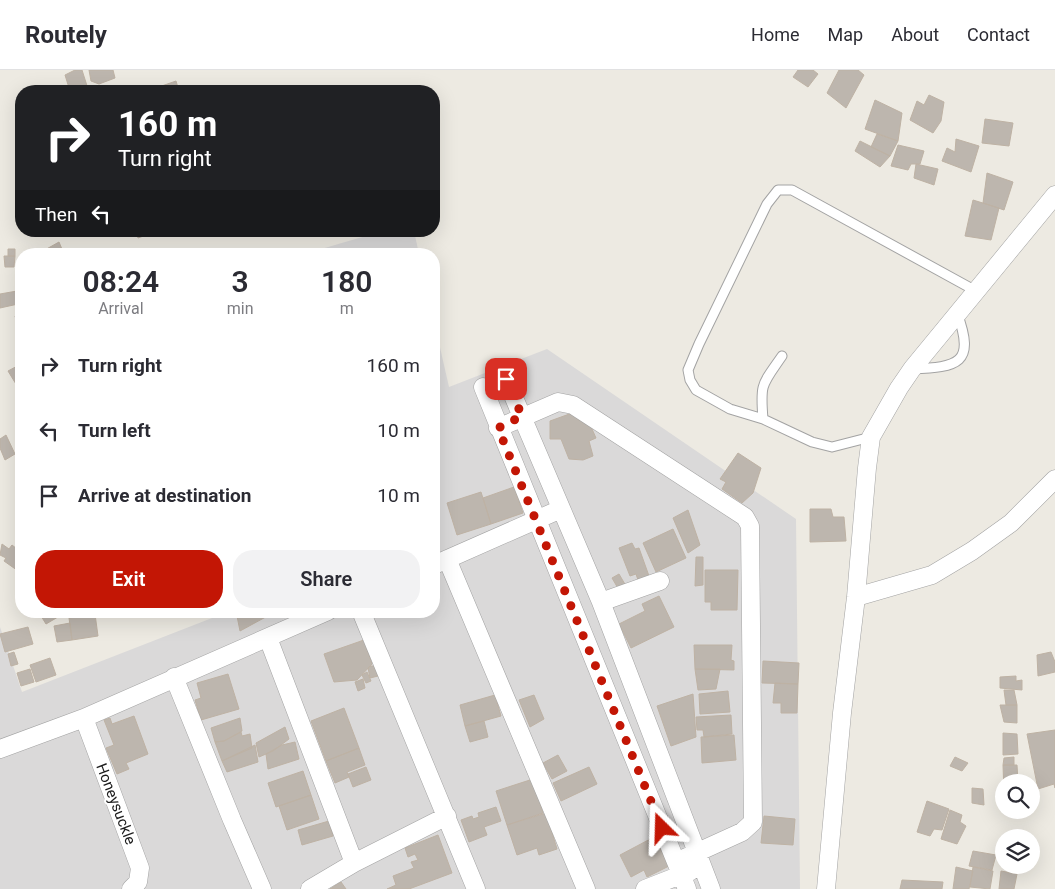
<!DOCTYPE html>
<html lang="en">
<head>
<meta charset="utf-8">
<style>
	body { margin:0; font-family:Roboto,sans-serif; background:#f2f2f3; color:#2b2b33; height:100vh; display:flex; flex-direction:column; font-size:19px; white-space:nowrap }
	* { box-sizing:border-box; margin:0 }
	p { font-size:16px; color:#7c7c81 }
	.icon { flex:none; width:28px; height:28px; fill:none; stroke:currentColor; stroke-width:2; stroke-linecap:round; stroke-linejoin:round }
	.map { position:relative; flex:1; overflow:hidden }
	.sheet { position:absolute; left:15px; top:178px; width:425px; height:370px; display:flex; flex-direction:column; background:#fff; border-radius:20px; box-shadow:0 5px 20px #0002 }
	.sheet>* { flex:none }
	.top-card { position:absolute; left:15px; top:15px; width:425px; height:152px; border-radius:20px; box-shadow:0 5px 20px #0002; background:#202124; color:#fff; overflow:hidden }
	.controls { position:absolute; left:995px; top:704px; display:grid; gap:10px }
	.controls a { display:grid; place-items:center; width:45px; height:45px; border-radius:50%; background:#fff; box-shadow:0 5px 20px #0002; font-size:25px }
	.pin { position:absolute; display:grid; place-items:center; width:42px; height:42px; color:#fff; margin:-21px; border-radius:10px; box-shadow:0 2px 8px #0006 }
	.me { position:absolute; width:55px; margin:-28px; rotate:338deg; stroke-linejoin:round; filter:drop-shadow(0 0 4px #0008) }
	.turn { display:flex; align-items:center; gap:18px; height:105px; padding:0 20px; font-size:22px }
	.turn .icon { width:65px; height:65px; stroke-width:2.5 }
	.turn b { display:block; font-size:35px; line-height:42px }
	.then { display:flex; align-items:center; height:48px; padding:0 20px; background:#0003; gap:10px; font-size:19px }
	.eta { display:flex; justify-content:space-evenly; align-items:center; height:85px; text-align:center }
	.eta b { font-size:30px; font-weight:600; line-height:35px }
	.cta { display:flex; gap:10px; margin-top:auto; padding:10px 20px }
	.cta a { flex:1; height:58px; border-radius:20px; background:#c31605; color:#fff; font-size:20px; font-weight:600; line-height:58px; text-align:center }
	.cta a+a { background:#f2f2f3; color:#2b2b33 }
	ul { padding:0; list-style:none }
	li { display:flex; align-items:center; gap:15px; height:65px; padding:0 20px }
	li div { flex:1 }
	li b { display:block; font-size:19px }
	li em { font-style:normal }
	header { display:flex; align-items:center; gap:30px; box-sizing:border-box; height:70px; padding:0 25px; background:#fff; border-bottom:1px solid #e1e1e2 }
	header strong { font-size:24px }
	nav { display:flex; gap:28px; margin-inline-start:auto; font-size:18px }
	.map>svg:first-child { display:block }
	.residential { fill:#dad9d9 }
	.building { fill:#bdb6ae; stroke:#beb2a4 }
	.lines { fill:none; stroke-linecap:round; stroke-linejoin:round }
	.service-casing { stroke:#a3a3a3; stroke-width:11 }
	.minor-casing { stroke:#a3a3a3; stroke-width:19 }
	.service { stroke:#fff; stroke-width:9 }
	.minor { stroke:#fff; stroke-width:18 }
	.route { stroke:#c31605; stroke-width:9; stroke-dasharray:0 16.2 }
	.labels { text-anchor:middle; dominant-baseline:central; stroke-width:4; stroke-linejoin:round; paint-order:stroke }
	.street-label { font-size:15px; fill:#1c1c1c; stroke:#fff }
</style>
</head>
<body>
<header>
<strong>Routely</strong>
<nav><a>Home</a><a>Map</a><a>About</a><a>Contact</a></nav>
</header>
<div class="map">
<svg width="1055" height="819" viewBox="0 0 1055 819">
	<rect width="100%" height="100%" fill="#edeae2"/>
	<path class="residential" d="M383,161H414L419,184H304Z
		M434,251L449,317L547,279L796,449L800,819H0V557L22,622L212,548L211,541H434Z"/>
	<path class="building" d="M75,0H82L88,19L70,21L65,5Z
		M89,0H113L115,8L99,14L91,11Z
		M798,0H813L818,4L808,17L793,7Z
		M839,0H858L864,5L846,38L827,23Z
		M176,11L179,21H157L156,18Z
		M929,25L944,32L941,51L933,63L910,50L917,31L924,35Z
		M875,30L902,43L898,71L865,59Z
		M985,49L1013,53L1009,76L982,73Z
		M877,64L898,71L890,86L871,77Z
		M956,69L979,76L971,102L942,91L947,78L955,82Z
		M860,71L890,86L880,97L855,81Z
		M898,75L924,81L920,94H911L908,100L891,96Z
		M916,94L938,99L934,115L914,108Z
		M987,103L1013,112L1004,140L983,133Z
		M973,130L999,138L991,170L965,166Z
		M136,161H157L138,168Z
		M59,172L64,184H45L43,181Z
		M8,179H15V186H8Z
		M4,186H15L14,197H5Z
		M17,221L18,234L0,238V224Z
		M15,246H20L21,249V266Z
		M21,294V318L19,319L8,301Z
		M575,342L578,350H588L596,368L589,371L593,386L583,390L569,389L561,369H550V351Z
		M6,365L15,384L5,390L0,378V369Z
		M738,383L761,398L753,423L742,433L722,419L726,412L720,409Z
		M514,417L523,443L491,454L483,428Z
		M481,422L491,454L457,465L447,433Z
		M810,439H831L833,447H844L846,471L810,472Z
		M688,440L700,475L688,483L673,448Z
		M673,459L686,488L656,502L643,473Z
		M632,473L635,479L639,478L649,506L638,510L636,504L630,506L619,478Z
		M2,474L9,479L12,475L21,482V503L4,491L6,488L0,485Z
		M696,487H703V515L695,516Z
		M705,500H738L737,540H711V532H705Z
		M619,504L626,516L619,520L612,508Z
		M659,526L674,557L631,578L619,554L645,541L642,534Z
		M38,541H62L63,544L46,554Z
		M236,541H272L273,543L240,561Z
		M95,544L98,566L72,570L69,548Z
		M70,553L72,570L57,572L54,556Z
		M28,557L33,574L5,582L0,564Z
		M364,570L372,594L357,610L334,612L324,584Z
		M694,575H732L731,590L734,591V600L695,599Z
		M14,582L18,594L11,596L8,584Z
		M1051,582L1055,592V602L1038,606L1037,585Z
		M50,588L56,605L36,612L30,595Z
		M763,591L799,593L798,614L762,613Z
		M370,596H375L378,606L370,608L368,598Z
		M30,599L34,612L21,616L17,603Z
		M695,599H720L716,619L698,620Z
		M367,602L371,611L366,613L362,605Z
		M228,604L239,639L201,650L195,630L201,628L197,613Z
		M1016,606V611L1022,610V620L1000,618V607Z
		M363,609L365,618L358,621L355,612Z
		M775,613L798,614L797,643H781V633H773Z
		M1004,620H1014L1017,635H1006Z
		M728,621L730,642L700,644L699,624Z
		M693,624L696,667L671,676L657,636Z
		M495,625L501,646L465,656L460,635Z
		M534,625L544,649L530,657L519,630Z
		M1000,635H1017V653L1004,652Z
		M344,638L359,678L326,691L311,651Z
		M731,645L732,664L704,667L703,660H697L696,647Z
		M134,646L148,684L126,693L129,699L117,704L106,678L114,675L104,650L110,648L112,654Z
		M240,648L242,661L224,671L215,672L211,658Z
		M484,651L488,667L470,672L465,656Z
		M285,657L289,669L273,681L259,687L256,673Z
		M1055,660V718L1054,714L1038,719L1027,664Z
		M241,662L242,666L250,664L252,678L222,691L215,672L224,671Z
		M1003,663L1017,664L1018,684L1003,685Z
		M734,665L736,690L702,693L701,667Z
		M295,672L299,689L268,699L266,684L282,675Z
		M255,675L258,692L227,702L222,691Z
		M359,678L365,695L347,702L349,707L335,713L326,691Z
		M558,685L567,701L552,709L543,693Z
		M955,687L968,693L962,701L950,696Z
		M1014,687V695H1003L1004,688Z
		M1003,695H1017L1018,712H1004V723Z
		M366,697L371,710L353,717L348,704Z
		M589,697L597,714L561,731L553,713Z
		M303,701L311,725L276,737L268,713Z
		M533,709L543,743L507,755L496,721Z
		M972,718L983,719L984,735L972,733Z
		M311,725L319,749L287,760L279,736Z
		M927,731L949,739L942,760L934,759L930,766L917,762Z
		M496,737L501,751L484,757L487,765L469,772L461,750L472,746L473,749L479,747L478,743Z
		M950,740L962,745L960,752L966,756L957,774L941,769Z
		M546,743L557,779L539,785L537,778L517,785L507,755Z
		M764,746L795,749L793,775L761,773Z
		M329,751L333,766L302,775L298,760Z
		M438,765L452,803L409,819H387L396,815L393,806L414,798L411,792L418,790L415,784L408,787L405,778Z
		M654,767L669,796L647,807L644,800L631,807L620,785Z
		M973,781L996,785L992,800L969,796Z
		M956,797L973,801L969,819H953Z
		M973,797L993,801L990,819L970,817Z
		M1001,801L1017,804L1014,819H999Z
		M902,810L943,812L942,819H900Z
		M341,812L346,819H330Z"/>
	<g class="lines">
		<g class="service-casing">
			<path id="service" d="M912,299C958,297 976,294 957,243
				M763,349C760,313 762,315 782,286
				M871,367L832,377L812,372L763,349L730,339L696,320L690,310L688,300L699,274L767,134L778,120H792L976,221"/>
		</g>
		<g class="minor-casing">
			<path id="minor" d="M506,309L601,532L711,819
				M483,317L687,819
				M498,358L558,332L573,335L745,447L750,456L753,752L742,762L676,792
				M447,489L586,819
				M434,495L561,439
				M856,527L932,505L972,481L1011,453L1055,409
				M601,532L660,511
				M361,541L476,819
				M268,568L354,793
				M174,607L232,750L262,819
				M84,648L140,798L138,812L131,819
				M0,679L84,648L328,541
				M310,819L354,793L447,746
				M645,819L691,801
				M826,819L842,643L856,527L867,398L871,367L899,318L912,299L1055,125"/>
		</g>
		<use href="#service" class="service"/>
		<use href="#minor" class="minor"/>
	</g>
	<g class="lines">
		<path class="route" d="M506,309L522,346L498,358L662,758"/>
	</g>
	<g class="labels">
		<g class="street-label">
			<text transform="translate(116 734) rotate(69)">Honeysuckle</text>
		</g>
	</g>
</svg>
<div class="controls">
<a><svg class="icon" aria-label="search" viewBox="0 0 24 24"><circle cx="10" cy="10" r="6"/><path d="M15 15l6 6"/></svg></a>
<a><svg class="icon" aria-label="layers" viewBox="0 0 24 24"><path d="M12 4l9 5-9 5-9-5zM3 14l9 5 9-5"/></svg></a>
</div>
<div class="pin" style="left:506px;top:309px;background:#d93025"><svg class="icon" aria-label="arrive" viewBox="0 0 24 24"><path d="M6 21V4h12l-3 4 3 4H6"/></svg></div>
<svg class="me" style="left:662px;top:758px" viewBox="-20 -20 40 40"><path d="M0-17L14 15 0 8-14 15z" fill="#c31605" stroke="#fff" stroke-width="4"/></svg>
<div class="top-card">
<div class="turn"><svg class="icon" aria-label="right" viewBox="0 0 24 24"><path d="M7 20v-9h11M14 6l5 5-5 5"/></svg><div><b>160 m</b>Turn right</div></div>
<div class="then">Then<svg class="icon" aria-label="left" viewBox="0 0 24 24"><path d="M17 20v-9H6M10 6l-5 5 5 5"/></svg></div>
</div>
<section class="sheet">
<div class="eta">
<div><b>08:24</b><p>Arrival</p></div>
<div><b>3</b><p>min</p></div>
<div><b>180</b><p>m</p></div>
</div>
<ul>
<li><svg class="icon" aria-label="right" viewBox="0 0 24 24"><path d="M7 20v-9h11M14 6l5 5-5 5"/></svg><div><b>Turn right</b></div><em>160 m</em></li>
<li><svg class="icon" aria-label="left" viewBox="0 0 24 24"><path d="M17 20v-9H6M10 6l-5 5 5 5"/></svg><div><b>Turn left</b></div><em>10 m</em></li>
<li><svg class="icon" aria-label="arrive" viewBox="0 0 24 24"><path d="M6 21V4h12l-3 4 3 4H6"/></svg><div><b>Arrive at destination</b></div><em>10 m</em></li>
</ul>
<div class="cta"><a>Exit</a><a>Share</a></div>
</section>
</div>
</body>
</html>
